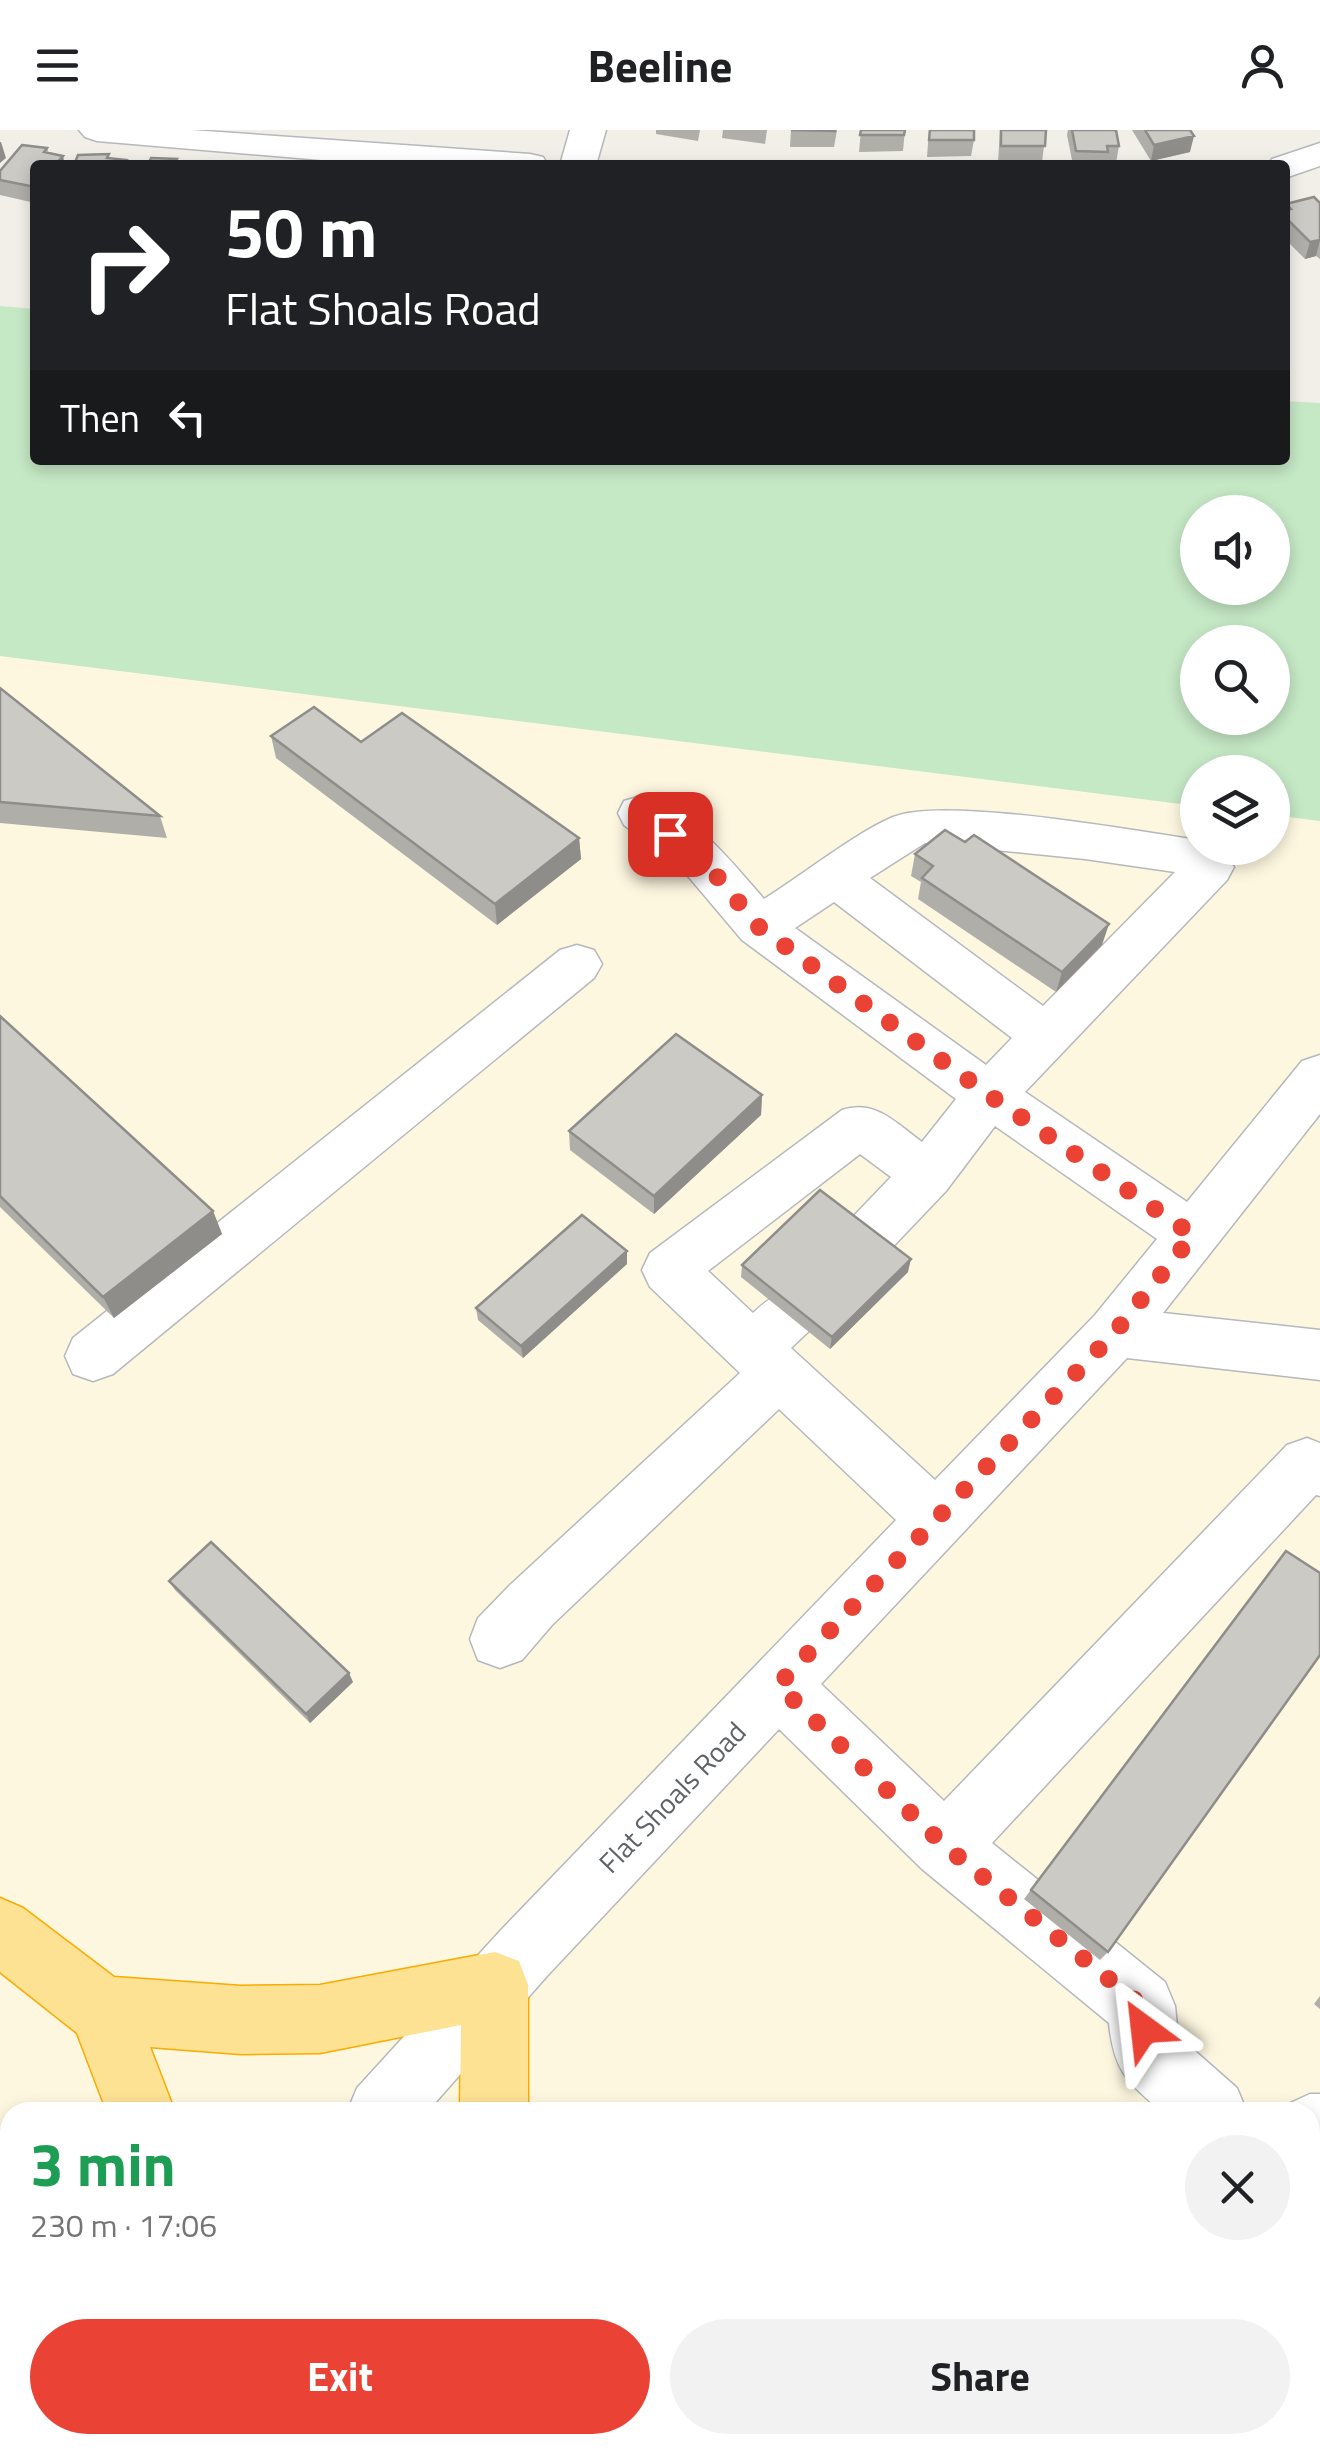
<!DOCTYPE html>
<html lang="en">
<head>
<meta charset="utf-8">
<style>
	body { margin:0; font-family:"Titillium Web",sans-serif; background:#f2f2f2; color:#202124; height:100vh; display:flex; flex-direction:column; font-size:38px; white-space:nowrap }
	* { box-sizing:border-box; margin:0 }
	p { font-size:32px; color:#757577 }
	.icon { flex:none; width:55px; height:55px; fill:none; stroke:currentColor; stroke-width:2; stroke-linecap:round; stroke-linejoin:round }
	.map { position:relative; flex:1; overflow:hidden }
	.side { position:absolute; left:0px; top:1972px; width:1320px; height:352px; display:flex; flex-direction:column; background:#fff; border-radius:30px 30px 0 0; box-shadow:0 5px 15px #0003 }
	.side>* { flex:none }
	.banner { position:absolute; left:30px; top:30px; width:1260px; height:305px; border-radius:10px; box-shadow:0 5px 15px #0003; background:#202124; color:#fff; overflow:hidden }
	.fabs { position:absolute; left:1180px; top:365px; display:grid; gap:20px }
	.fabs a { display:grid; place-items:center; width:110px; height:110px; border-radius:50%; background:#fff; box-shadow:0 5px 15px #0003; font-size:50px }
	.pin { position:absolute; display:grid; place-items:center; width:85px; height:85px; color:#fff; margin:-42px; border-radius:20px; box-shadow:0 5px 15px #0006 }
	.me { position:absolute; width:110px; margin:-55px; rotate:330deg; stroke-linejoin:round; filter:drop-shadow(0 0 8px #0008) }
	.turn { display:flex; align-items:center; gap:35px; height:210px; padding:0 30px; font-size:45px }
	.turn .icon { width:130px; height:130px; stroke-width:2.5 }
	.turn b { display:block; font-size:70px; line-height:85px }
	.then { display:flex; align-items:center; height:95px; padding:0 30px; background:#0003; gap:20px; font-size:38px }
	.round { display:grid; place-items:center; flex:none; width:105px; height:105px; border-radius:52px; background:#f2f2f2 }
	.head { display:flex; align-items:center; justify-content:space-between; height:170px; padding:0 30px }
	h1 { font-size:60px; font-weight:700; line-height:75px; color:#1e9e55 }
	.primary-button { display:flex; gap:20px; margin-top:auto; padding:20px 30px }
	.primary-button a { flex:1; height:115px; border-radius:60px; background:#ea4335; color:#fff; font-size:40px; font-weight:700; line-height:115px; text-align:center }
	.primary-button a+a { background:#f2f2f2; color:#202124 }
	header { display:flex; justify-content:space-between; align-items:center; height:130px; padding:0 30px; background:#fff; font-size:45px; font-weight:700 }
	.map>svg:first-child { display:block }
	.commercial { fill:#fef7e0; fill-rule:evenodd }
	.green { fill:#c5e8c5; fill-rule:evenodd }
	.lines { fill:none; stroke-linecap:round; stroke-linejoin:round }
	.minor-casing { stroke:#b5b8bc; stroke-width:3 }
	.highway-casing { stroke:#f9ab00; stroke-width:3 }
	.minor { fill:#fff; fill-rule:evenodd }
	.highway { fill:#fde293; fill-rule:evenodd }
	.wall { fill:#afaea9 }
	.shaded-wall { fill:#8f8d8a }
	.building { fill:#cccac5; stroke:#8f8d8a; stroke-width:2.5 }
	.route { stroke:#ea4335; stroke-width:18; stroke-dasharray:0 32.4 }
	.labels { text-anchor:middle; dominant-baseline:central; stroke-width:10; stroke-linejoin:round; paint-order:stroke }
	.street-label { font-size:28px; fill:#5f6368; stroke:#fff }
</style>
</head>
<body>
<header><svg class="icon" aria-label="menu" viewBox="0 0 24 24"><path d="M4 6h16M4 12h16M4 18h16"/></svg>Beeline<svg class="icon" aria-label="person" viewBox="0 0 24 24"><circle cx="12" cy="8" r="4"/><path d="M4 21q1-7 8-7t8 7"/></svg></header>
<div class="map">
<svg width="1320" height="2324" viewBox="0 0 1320 2324">
	<rect width="100%" height="100%" fill="#f1efe8"/>
	<path class="commercial" d="M0,526L1197,676L1198,718H1272L1273,685L1320,691V2324H0ZM10,1982H1310V2315H10Z"/>
	<path class="green" d="M0,176L35,179V330H1285V271L1320,273V691L1273,685L1272,642H1198L1197,676L0,526ZM1198,382H1272V458H1198ZM1198,512H1272V588H1198Z"/>
	<g class="lines">
		<g class="minor-casing">
			<path id="minor" d="M79,0H191L530,24L543,27L548,35H380L97,11L85,7Z
				M570,0H606L596,35H560Z
				M1320,13V36L1285,48V35H1268L1272,29Z
				M641,666C693,682 730,730 764,769C801,746 855,703 893,687C944,666 1135,701 1198,710V718H1219L1234,737L1227,750L1025,962L1187,1072L1302,931L1320,925V984L1163,1183L1320,1200V1250L1127,1228L821,1554L944,1671L1287,1315L1307,1308L1320,1313V1366L1316,1365L992,1713L1165,1852L1175,1876L1178,1906L1237,1958L1247,1982H1162C1127,1951 1114,1942 1109,1893L922,1739L779,1599L547,1846L427,1982H347L357,1958L501,1800L896,1390L779,1279L552,1495L522,1530L500,1538L478,1530L470,1509L478,1488L510,1455L740,1243L650,1157L642,1140L650,1123L842,980C875,969 896,993 922,1012L956,969L742,810L682,739L624,695L618,683L624,671ZM925,713L1085,729L1175,742L1043,876L870,748ZM834,772L1012,908L986,935L795,798ZM995,996L1157,1109L1095,1185L935,1350L791,1218L808,1202L816,1185L808,1168C783,1159 772,1165 753,1183L708,1141L860,1024L891,1047L847,1093L839,1109L847,1125L866,1132L885,1125L946,1061Z
				M577,815L594,820L602,834L594,848L113,1244L93,1251L73,1244L65,1226L73,1208L560,820Z
				M1310,1964H1320V2034H1310V1982H1282L1286,1975Z
				M56,2315H134L131,2324H53Z"/>
		</g>
		<g class="highway-casing">
			<path id="highway" d="M0,1768L23,1778L114,1847L241,1856L320,1855L495,1822L519,1831L528,1855V1982H460L461,1895L320,1923L241,1924L150,1917L175,1982H107L77,1903L0,1842Z
				M395,2315H530L533,2324H398Z"/>
		</g>
		<use href="#minor" class="minor"/>
		<use href="#highway" class="highway"/>
	</g>
	<path class="wall" d="M656,0H700L698,11L656,4Z
		M723,0H767L765,14L722,8Z
		M791,0H837L834,17H790Z
		M861,0H905L903,21L859,22Z
		M929,0L974,10L971,26L927,27Z
		M1000,0H1046L1042,32L998,33Z
		M1068,0H1116L1119,16L1116,33H1105V35H1073L1067,5Z
		M1132,0H1190V22L1151,31Z
		M47,18L49,23L35,35V73L0,65V41Z
		M1320,73V129L1316,126L1305,129L1285,109V76L1286,74Z
		M0,558L160,686L167,708L0,693Z
		M271,606L361,612L579,708L581,729L497,795L276,628Z
		M915,724L1102,815L1056,862L918,769L921,752L911,746Z
		M0,886L213,1081L222,1104L114,1188L0,1077Z
		M762,965L761,985L654,1084L570,1020L569,1001Z
		M627,1121V1134L523,1228L478,1190L476,1178Z
		M742,1135L908,1142L830,1219L741,1147Z
		M1286,1421L1108,1822L1100,1830L1024,1769Z
		M169,1451L353,1552L310,1593L175,1460Z
		M1320,1866V1879L1314,1874Z"/>
	<path class="shaded-wall" d="M1194,6L1190,22L1151,31L1154,15Z
		M0,12H1L6,28L0,33Z
		M63,26L65,35H55Z
		M1320,110L1316,126L1305,129L1310,112Z
		M579,708L581,729L497,795L495,774Z
		M1109,794L1102,815L1056,862L1062,842Z
		M762,965L761,985L654,1084V1066Z
		M213,1081L222,1104L114,1188L103,1167Z
		M627,1121V1134L523,1228L521,1216Z
		M911,1129L908,1142L830,1219L832,1207Z
		M349,1543L353,1552L310,1593L306,1584Z"/>
	<path class="building" d="M791,0H835V1Z
		M861,0H905L904,5H860Z
		M930,0H974V10H929Z
		M1001,0H1046L1045,16H1001Z
		M1072,0H1116L1119,16H1107L1108,22L1076,21Z
		M1145,0H1190L1194,6L1154,15Z
		M22,15L47,18L44,22L63,26L55,35H35V57L0,50V41Z
		M109,24L107,28L127,30L125,35H74L78,25Z
		M151,28L177,29L175,33L195,35H148Z
		M1314,67L1320,73V110L1310,112L1285,87V81L1291,79L1286,74Z
		M0,558L160,686L0,672Z
		M314,577L361,612L402,583L579,708L495,774L271,606Z
		M945,700L965,712L974,705L1109,794L1062,842L922,748L933,736L915,724Z
		M0,886L213,1081L103,1167L0,1066Z
		M676,904L762,965L654,1066L569,1001Z
		M820,1060L911,1129L832,1207L742,1135Z
		M582,1085L627,1121L521,1216L476,1178Z
		M211,1412L349,1543L306,1584L169,1451Z
		M1286,1421L1320,1443V1525L1108,1822L1031,1760Z"/>
	<g class="lines">
		<path class="route" d="M670,704L700,726L759,797L989,965L1193,1105L1115,1202L778,1555L945,1716L1142,1876L1144,1899"/>
	</g>
	<g class="labels">
		<g class="street-label">
			<text transform="translate(672 1667) rotate(-46)">Flat Shoals Road</text>
		</g>
	</g>
</svg>
<div class="fabs">
<a><svg class="icon" aria-label="sound" viewBox="0 0 24 24"><path d="M4 9h4l5-4v14l-5-4H4zM17 9q2 3 0 6"/></svg></a>
<a><svg class="icon" aria-label="search" viewBox="0 0 24 24"><circle cx="10" cy="10" r="6"/><path d="M15 15l6 6"/></svg></a>
<a><svg class="icon" aria-label="layers" viewBox="0 0 24 24"><path d="M12 4l9 5-9 5-9-5zM3 14l9 5 9-5"/></svg></a>
</div>
<div class="pin" style="left:670px;top:704px;background:#d93025"><svg class="icon" aria-label="arrive" viewBox="0 0 24 24"><path d="M6 21V4h12l-3 4 3 4H6"/></svg></div>
<svg class="me" style="left:1144px;top:1899px" viewBox="-20 -20 40 40"><path d="M0-17L14 15 0 8-14 15z" fill="#ea4335" stroke="#fff" stroke-width="4"/></svg>
<div class="banner">
<div class="turn"><svg class="icon" aria-label="right" viewBox="0 0 24 24"><path d="M7 20v-9h11M14 6l5 5-5 5"/></svg><div><b>50 m</b>Flat Shoals Road</div></div>
<div class="then">Then<svg class="icon" aria-label="left" viewBox="0 0 24 24"><path d="M17 20v-9H6M10 6l-5 5 5 5"/></svg></div>
</div>
<section class="side">
<div class="head"><div><h1>3 min</h1><p>230 m · 17:06</p></div><a class="round"><svg class="icon" aria-label="close" viewBox="0 0 24 24"><path d="M6 6l12 12M18 6L6 18"/></svg></a></div>
<div class="primary-button"><a>Exit</a><a>Share</a></div>
</section>
</div>
</body>
</html>
